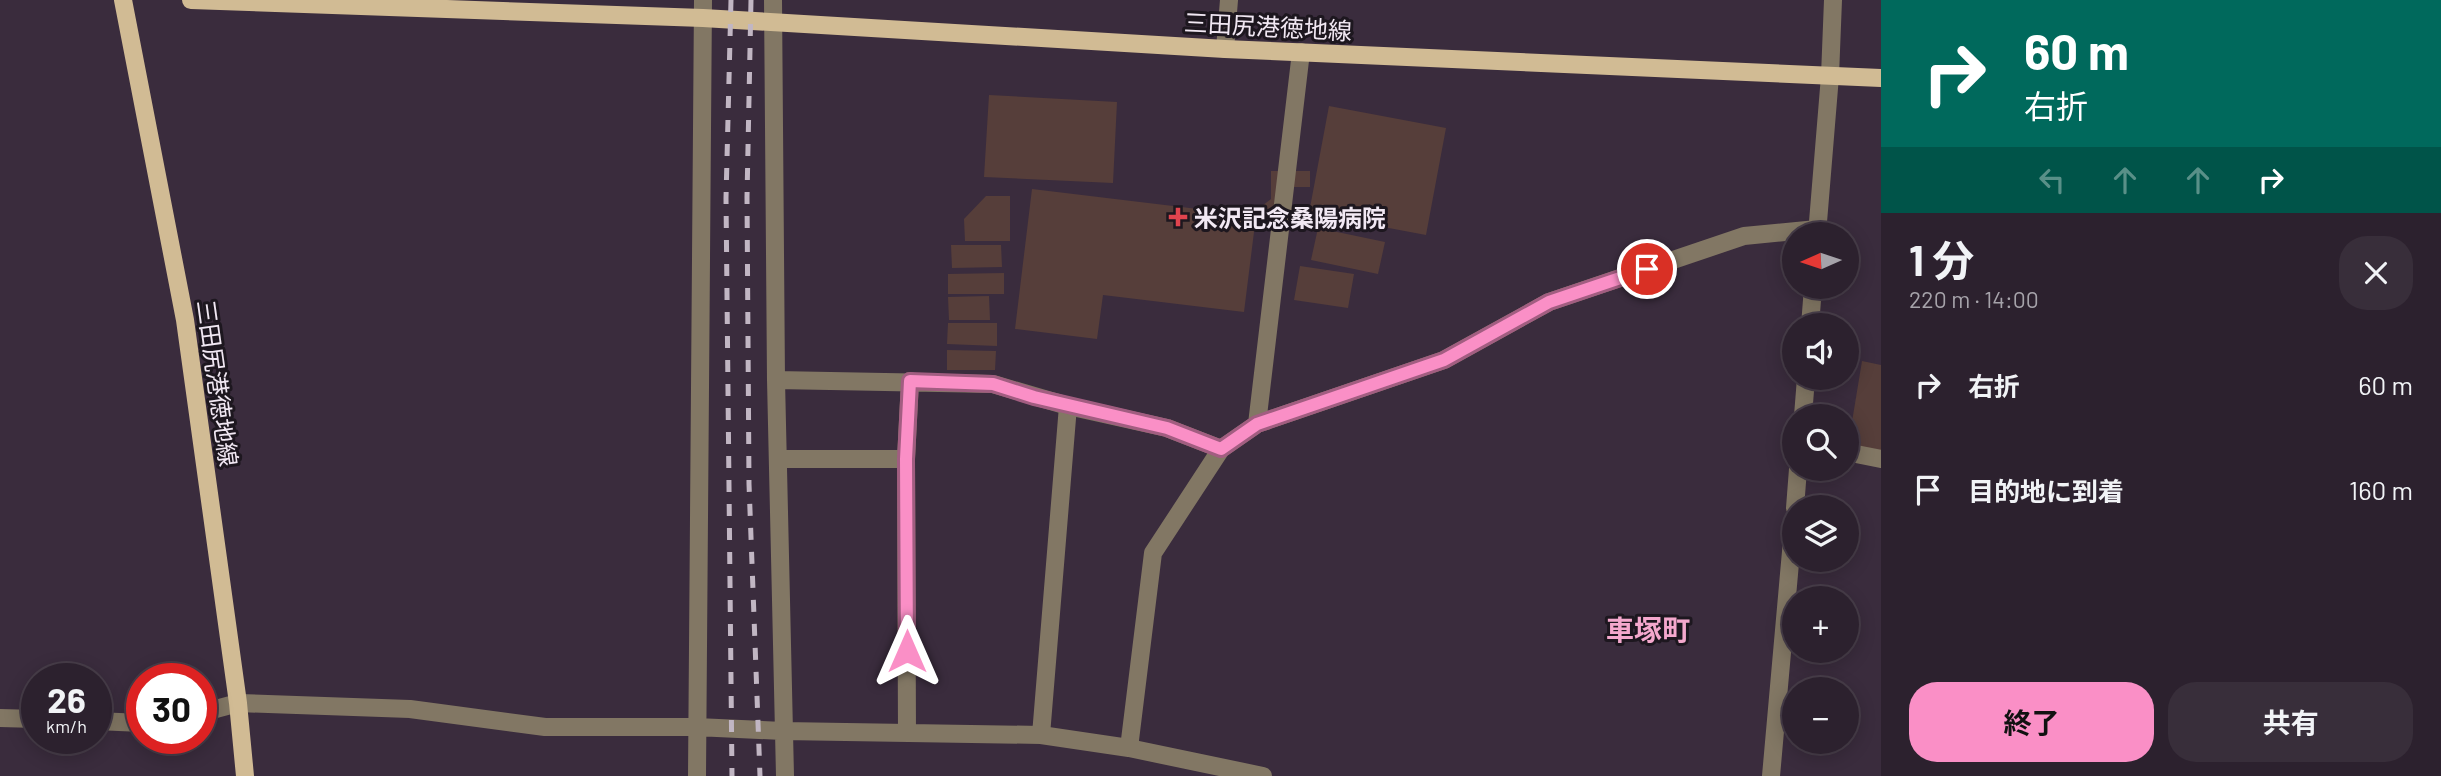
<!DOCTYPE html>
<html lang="ja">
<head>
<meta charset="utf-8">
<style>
	body { margin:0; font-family:Barlow,"Noto Sans JP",sans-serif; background:#382e3a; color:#f1f3f6; height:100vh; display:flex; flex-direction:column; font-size:26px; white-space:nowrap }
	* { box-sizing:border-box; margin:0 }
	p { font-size:23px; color:#a6a3aa }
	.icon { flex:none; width:38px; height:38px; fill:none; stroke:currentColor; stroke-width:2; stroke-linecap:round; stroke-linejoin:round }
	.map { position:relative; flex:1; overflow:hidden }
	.details { display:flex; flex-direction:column; background:#2c212e; width:560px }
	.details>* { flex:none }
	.guide { background:#00695c; color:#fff; overflow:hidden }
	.needle { width:46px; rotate:267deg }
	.buttons { position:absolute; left:1782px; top:222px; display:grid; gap:14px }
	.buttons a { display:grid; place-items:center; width:77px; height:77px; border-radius:50%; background:#2c212e; box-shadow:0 4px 18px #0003,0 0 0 2px #483e4a; font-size:35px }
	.speed { position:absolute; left:21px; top:663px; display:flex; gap:14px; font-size:35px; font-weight:700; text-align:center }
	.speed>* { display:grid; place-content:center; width:91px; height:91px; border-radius:50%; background:#2c212e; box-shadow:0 4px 18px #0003,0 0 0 2px #483e4a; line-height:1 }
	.speed small { font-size:18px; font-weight:400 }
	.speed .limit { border:10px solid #d22; background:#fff; color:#111 }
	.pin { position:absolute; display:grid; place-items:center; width:60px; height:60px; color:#fff; margin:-30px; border:4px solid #fff; border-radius:50%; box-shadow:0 2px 7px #0007 }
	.me { position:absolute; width:77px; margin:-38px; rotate:0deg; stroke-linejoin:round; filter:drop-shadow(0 0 5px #0008) }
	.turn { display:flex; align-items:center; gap:24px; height:147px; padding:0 28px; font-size:32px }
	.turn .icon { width:91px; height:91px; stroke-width:2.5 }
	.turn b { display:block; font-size:49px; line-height:60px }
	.lanes { display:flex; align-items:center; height:66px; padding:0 28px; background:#0003; justify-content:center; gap:35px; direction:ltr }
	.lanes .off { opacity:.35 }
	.round { display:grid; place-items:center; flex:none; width:74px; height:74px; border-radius:28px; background:#382e3a }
	.summary { display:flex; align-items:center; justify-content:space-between; height:119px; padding:0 28px }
	h1 { font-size:42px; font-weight:700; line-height:52px }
	.action { display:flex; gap:14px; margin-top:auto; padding:14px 28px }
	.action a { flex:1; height:80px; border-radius:28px; background:#fa8fc6; color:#111; font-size:28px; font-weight:700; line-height:80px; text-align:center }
	.action a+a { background:#382e3a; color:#f1f3f6 }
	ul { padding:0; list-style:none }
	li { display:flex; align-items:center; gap:21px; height:105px; padding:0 28px }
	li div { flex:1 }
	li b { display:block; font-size:26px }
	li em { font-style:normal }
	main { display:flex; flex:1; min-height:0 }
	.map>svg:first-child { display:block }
	.building { fill:#563e3a }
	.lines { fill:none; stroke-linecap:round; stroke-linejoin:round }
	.minor { stroke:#827764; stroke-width:18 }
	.major { stroke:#d1bb94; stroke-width:18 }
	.rail { stroke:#c1b6c3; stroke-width:5; stroke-dasharray:12 12; stroke-linecap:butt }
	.route-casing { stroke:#a25d81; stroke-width:18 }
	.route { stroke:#fa8fc6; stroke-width:12 }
	.health-dot { fill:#e0444e; stroke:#1d171f; stroke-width:2.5 }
	.labels { text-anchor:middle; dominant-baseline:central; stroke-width:6; stroke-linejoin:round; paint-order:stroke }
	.street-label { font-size:24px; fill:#f1e8f3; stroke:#1d171f }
	.poi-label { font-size:24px; font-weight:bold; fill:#f1e8f3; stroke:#1d171f; text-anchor:start }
	.quarter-label { font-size:28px; font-weight:bold; fill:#f4a8cd; stroke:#1d171f }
</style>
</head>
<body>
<main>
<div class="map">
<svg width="1881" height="776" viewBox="0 0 1881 776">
	<rect width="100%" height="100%" fill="#3a2c3d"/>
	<path class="building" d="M989,95L1117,102L1113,183L984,177Z
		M1329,106L1446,128L1426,235L1309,213Z
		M1271,171H1310V187H1287L1283,207L1263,223L1254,212L1271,199Z
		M1032,189L1256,216L1244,312L1103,295L1097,339L1015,329Z
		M986,196H1010V241H965L964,219Z
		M1318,228L1385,242L1378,274L1311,260Z
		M951,245H1001L1002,267L952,268Z
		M1300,266L1354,274L1348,308L1294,300Z
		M1004,273V294H948V274Z
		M989,296L990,320H949L948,297Z
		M948,323H997V346L947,344Z
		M947,350L996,351L995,370H947Z
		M1862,361L1881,365V451L1848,446Z"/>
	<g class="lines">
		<path class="minor" d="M773,0L776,380L785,776
			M1225,49L1229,0
			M1817,234L1830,76L1833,0
			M1810,326L1813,287
			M776,380L993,384L1068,406L1167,428L1221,449
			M1803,416L1806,378
			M1257,424L1301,52
			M1846,452L1881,459
			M779,459H906
			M1795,508L1798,469
			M201,713L238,703L410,709L545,727H696L783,731L1041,735L1129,748L1263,776
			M0,718L37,719
			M96,721L142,723
			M907,733L906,459L910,381
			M1041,735L1068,406
			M1129,748L1153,553L1221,449L1257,424L1444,360L1549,302L1744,236L1817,229
			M697,776L703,0
			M1771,776L1794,518"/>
		<path class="major" d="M123,0L185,320L238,703L245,776
			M191,0L703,18L1225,49L1881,78"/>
		<path class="rail" d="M731,0L726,198L732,776
			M751,0L747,197L749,484L760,776"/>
	</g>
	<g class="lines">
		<g class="route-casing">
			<path id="route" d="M907,651L906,459L910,381L993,384L1034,397L1167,428L1221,449L1257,424L1444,360L1549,302L1647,269"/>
		</g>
		<use href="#route" class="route"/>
	</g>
	<path class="health-dot" d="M1174.5 206.5h7v7h7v7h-7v7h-7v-7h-7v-7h7z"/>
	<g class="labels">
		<g class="street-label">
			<text transform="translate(1268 26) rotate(3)">三田尻港徳地線</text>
			<text transform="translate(218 383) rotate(82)">三田尻港徳地線</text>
		</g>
		<g class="poi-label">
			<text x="1194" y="217">米沢記念桑陽病院</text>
		</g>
		<g class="quarter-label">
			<text x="1648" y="629">車塚町</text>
		</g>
	</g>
</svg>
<div class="buttons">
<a><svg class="needle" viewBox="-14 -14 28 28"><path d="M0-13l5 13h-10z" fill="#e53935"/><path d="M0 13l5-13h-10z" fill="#a6a3aa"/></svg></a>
<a><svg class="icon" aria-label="sound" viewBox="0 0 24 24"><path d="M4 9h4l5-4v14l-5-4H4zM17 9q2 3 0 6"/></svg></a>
<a><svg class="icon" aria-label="search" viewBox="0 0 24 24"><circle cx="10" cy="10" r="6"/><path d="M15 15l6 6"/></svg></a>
<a><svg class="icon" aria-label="layers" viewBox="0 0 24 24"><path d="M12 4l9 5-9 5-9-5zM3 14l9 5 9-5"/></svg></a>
<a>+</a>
<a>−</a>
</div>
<div class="speed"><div>26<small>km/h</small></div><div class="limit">30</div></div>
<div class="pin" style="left:1647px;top:269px;background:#d93025"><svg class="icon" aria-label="arrive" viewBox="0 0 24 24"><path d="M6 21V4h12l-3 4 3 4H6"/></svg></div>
<svg class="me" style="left:907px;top:651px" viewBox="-20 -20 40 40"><path d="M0-17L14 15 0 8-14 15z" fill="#fa8fc6" stroke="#fff" stroke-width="4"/></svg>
</div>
<section class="details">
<div class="guide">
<div class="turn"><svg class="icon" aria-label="right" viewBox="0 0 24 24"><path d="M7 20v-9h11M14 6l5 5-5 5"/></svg><div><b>60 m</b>右折</div></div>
<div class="lanes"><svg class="icon off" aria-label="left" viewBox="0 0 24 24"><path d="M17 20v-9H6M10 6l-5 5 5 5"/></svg><svg class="icon off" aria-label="ahead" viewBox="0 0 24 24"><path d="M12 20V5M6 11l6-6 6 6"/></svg><svg class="icon off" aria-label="ahead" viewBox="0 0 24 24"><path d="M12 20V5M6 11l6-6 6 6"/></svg><svg class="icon" aria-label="right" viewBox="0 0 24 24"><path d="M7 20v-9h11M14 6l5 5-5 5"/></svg></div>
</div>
<div class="summary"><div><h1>1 分</h1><p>220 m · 14:00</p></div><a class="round"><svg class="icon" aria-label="close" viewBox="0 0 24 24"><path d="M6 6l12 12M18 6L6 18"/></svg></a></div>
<ul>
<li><svg class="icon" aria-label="right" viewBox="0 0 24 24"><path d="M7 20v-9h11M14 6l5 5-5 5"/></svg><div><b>右折</b></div><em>60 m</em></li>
<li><svg class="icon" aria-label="arrive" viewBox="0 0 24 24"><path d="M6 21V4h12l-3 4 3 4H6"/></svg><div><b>目的地に到着</b></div><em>160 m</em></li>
</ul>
<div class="action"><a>終了</a><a>共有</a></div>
</section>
</main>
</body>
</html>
